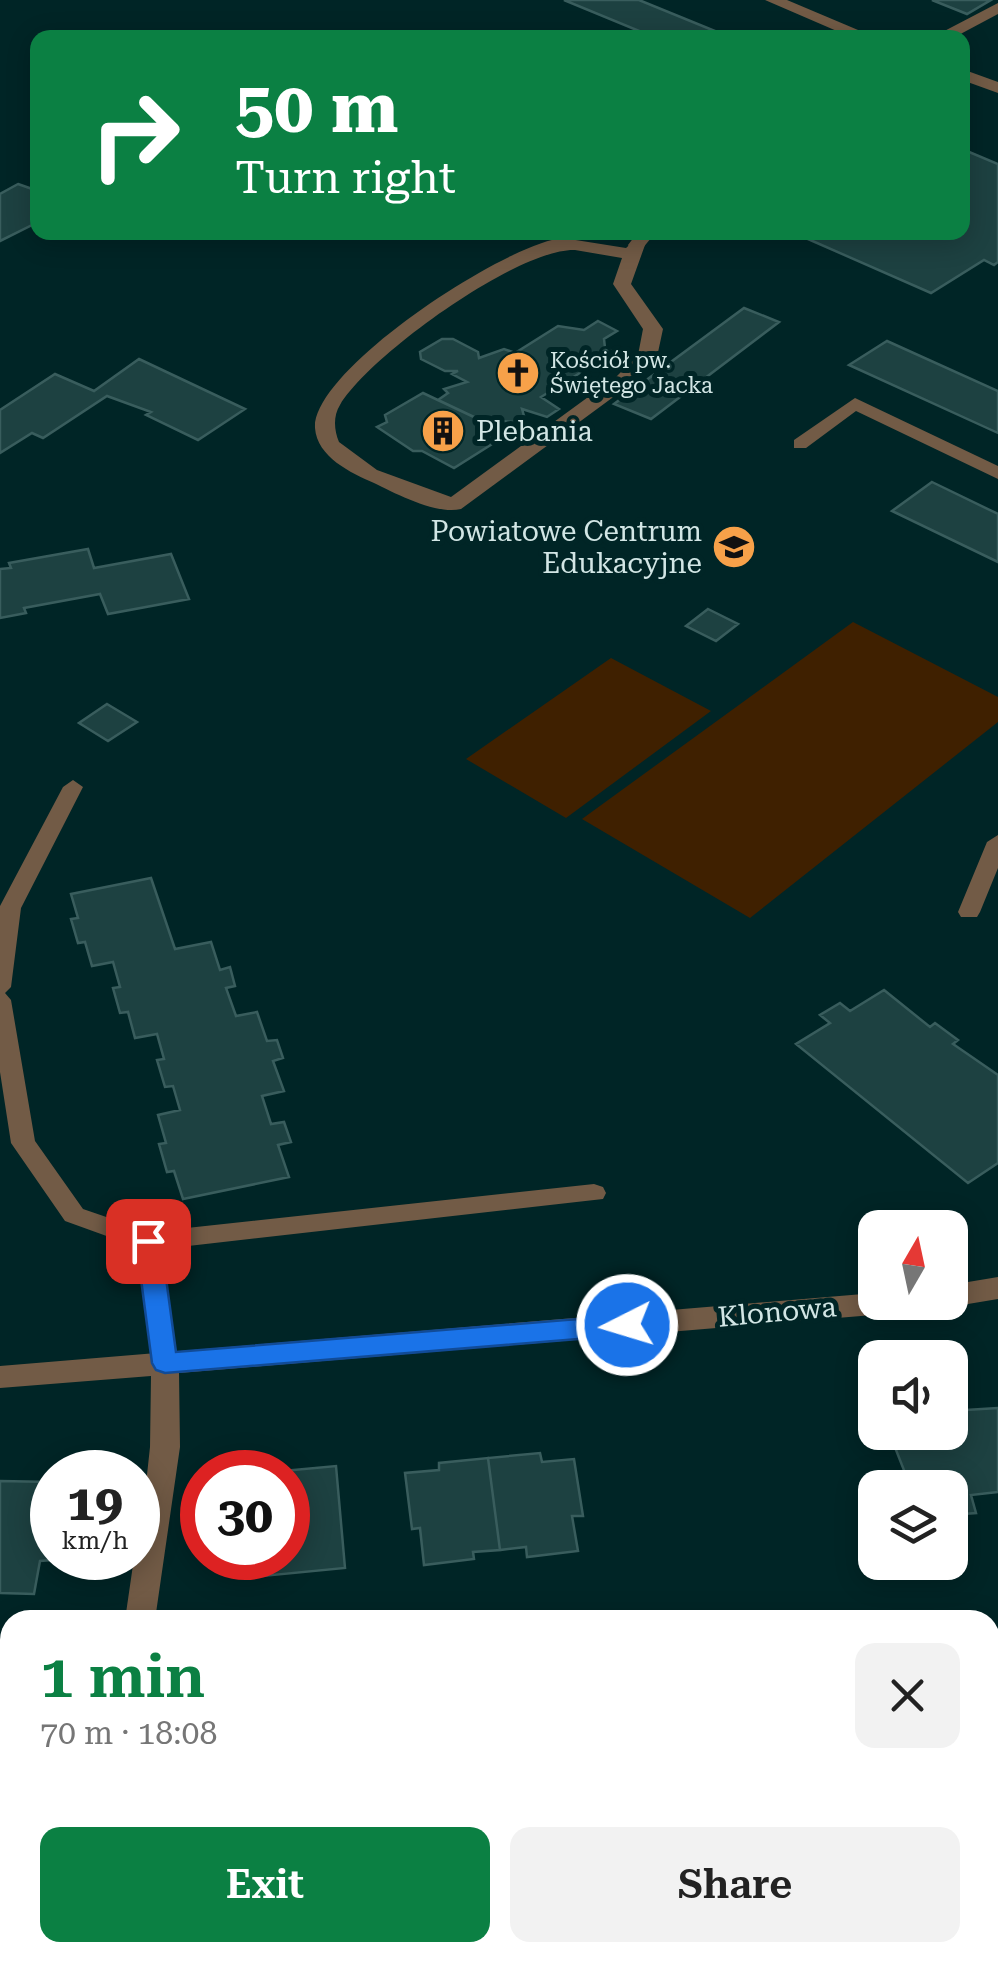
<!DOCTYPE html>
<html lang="en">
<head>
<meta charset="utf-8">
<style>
	body { margin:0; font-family:"Roboto Serif",serif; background:#f2f2f2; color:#222; height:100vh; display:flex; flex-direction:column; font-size:38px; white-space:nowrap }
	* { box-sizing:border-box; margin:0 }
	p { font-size:32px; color:#767676 }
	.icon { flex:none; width:55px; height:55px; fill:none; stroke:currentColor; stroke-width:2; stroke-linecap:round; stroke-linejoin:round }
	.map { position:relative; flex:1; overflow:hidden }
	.drawer { position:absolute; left:0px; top:1610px; width:1000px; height:352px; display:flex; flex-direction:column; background:#fff; border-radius:30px 30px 0 0; box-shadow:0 5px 25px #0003 }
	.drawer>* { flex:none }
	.top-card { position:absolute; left:30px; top:30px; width:940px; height:210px; border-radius:20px; box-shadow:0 5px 25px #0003; background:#0b8043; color:#fff; overflow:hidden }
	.needle { width:65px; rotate:9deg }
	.controls { position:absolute; left:858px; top:1210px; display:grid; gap:20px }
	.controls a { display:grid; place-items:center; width:110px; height:110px; border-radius:20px; background:#fff; box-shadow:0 5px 25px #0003; font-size:50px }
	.speed { position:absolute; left:30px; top:1450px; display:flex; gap:20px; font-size:50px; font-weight:700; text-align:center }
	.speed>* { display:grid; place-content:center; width:130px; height:130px; border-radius:50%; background:#fff; box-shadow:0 5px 25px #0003; line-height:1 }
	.speed small { font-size:25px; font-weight:400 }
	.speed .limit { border:15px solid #d22; background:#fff; color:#111 }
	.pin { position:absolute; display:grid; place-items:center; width:85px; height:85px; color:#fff; margin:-42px; border-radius:20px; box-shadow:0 5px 15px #0006 }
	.me { position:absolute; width:110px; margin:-55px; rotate:265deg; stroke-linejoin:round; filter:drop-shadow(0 0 8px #0008) }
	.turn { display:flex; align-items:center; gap:35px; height:210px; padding:0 40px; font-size:45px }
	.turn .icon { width:130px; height:130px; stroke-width:2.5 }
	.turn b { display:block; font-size:70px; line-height:85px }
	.round { display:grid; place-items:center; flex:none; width:105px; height:105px; border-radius:20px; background:#f2f2f2 }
	.head { display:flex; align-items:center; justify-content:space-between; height:170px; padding:0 40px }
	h1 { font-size:60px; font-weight:600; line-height:75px; color:#0b8043 }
	.action { display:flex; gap:20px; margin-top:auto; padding:20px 40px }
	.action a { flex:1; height:115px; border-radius:20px; background:#0b8043; color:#fff; font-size:40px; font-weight:600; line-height:115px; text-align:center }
	.action a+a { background:#f2f2f2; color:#222 }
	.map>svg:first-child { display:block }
	.green { fill:#3f2000 }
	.building { fill:#1d4141; stroke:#395d5d; stroke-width:2.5 }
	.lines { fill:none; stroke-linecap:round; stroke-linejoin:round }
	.service { fill:#725b46; fill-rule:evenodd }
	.pedestrian { fill:#725b46; fill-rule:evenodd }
	.minor { fill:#725b46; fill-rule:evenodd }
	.tertiary { fill:#725b46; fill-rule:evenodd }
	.route { fill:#1a73e8; stroke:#114b97; stroke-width:2.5 }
	.labels { text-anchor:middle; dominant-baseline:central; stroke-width:10; stroke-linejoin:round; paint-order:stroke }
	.far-poi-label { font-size:22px; fill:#d2e6e5; stroke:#002526; text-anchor:start }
	.poi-label { font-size:28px; fill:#d2e6e5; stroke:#002526; text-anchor:start }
	.street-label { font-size:28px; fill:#d2e6e5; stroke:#002526 }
</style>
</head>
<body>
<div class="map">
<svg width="998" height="1961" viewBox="0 0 998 1961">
	<rect width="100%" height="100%" fill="#002526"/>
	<path class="green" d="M853,622L998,697V722L750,918L582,819Z
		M611,658L711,711L566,818L466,759Z"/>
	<path class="building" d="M564,0H639L732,38H656Z
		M932,0H991L967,14Z
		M962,149L998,164V262L994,265L984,260L931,293L792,232H962Z
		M18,184L38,191V222L0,241V194Z
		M744,308L779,322L651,419L614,404Z
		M598,321L617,331L604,339L605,348L614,352L541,397L559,409L547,417L522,409L524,416L513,422L502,421L493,426L438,400L448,393L444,389L467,382L452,374L458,371H445L421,359L420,352L442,339H453L478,352L479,358L504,349L515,353L558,326L584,330Z
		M887,341L998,391V433L849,365Z
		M139,359L245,409L198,440L146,415L151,412L107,396L43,438L32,433L0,453V410L55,374L94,391Z
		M423,393L493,426L508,434L454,468L422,451H413L377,427L387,422L385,415Z
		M932,482L998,514V562L892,511Z
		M88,549L94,568L171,554L189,599L108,614L100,594L24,608L26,613L0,618V569L11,568L9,563Z
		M708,609L738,624L716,641L686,626Z
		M107,704L137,722L108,741L79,723Z
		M151,878L175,949L211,942L220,970L230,967L235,986L226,988L236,1016L257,1012L267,1041L277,1040L283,1058L273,1061L284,1091L262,1096L271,1124L284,1122L291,1142L278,1145L289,1177L183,1199L174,1171L167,1172L159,1144L166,1143L158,1115L180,1110L173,1086L165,1087L157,1060L164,1059L157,1034L135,1038L128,1012L120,1013L113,988L120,987L113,962L92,966L85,942L78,943L71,919L78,918L71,894Z
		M884,990L930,1027L935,1023L958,1040L953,1044L998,1075V1163L968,1183L796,1044L830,1023L820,1015L840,1003L850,1011Z
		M998,1408V1492L971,1495L976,1513L950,1515V1488H911L896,1450L902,1442L900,1432H950V1411Z
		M540,1453L542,1462L574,1459L583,1516H572L578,1551L527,1557L526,1547L500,1550L488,1458Z
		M488,1458L500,1550L473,1552L474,1559L424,1565L420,1528L412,1529L405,1473L439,1470V1463Z
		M336,1466L345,1568L263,1576L262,1558H288V1472H272Z
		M0,1481L52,1482L48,1510L52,1514V1528L47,1532L44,1544L52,1543V1558H79L40,1561L34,1594L0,1593Z
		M0,1665H10V1735L6,1760H0Z
		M990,1681L998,1712V1733L990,1734Z
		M238,1952H347L346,1961H237Z"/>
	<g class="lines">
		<path class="service" d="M638,232H656L642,249H630L628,245Z
			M855,398L998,466V479L856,411L806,448H794V440Z
			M73,780L83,787L21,908L11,987L5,993L11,1000L35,1141L83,1209L150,1232L594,1184L603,1187L606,1193L603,1199L162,1249L178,1363L174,1370L165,1373L156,1370L137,1247L65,1221L11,1143L0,1072V906L63,787Z
			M998,835V868L980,912L977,917H961L958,912L987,842Z"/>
		<path class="pedestrian" d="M563,238L626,248L636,239L645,245L631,284L663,329L657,357L631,384L461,509C437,515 396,494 374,483C351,473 317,457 315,428C312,369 508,242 563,238ZM575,250L622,258L613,284L643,329L638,355L617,376L451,497L377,470L339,442C334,430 333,416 340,405C369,356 518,248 575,250Z"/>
		<path class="minor" d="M998,3V14L953,38H931Z
			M998,1277V1299L950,1307L940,1302H950V1285Z
			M875,1293V1302H911L907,1310L897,1313L179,1373L180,1447L155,1620H125L134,1558H138L150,1447L151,1376L0,1388V1366Z
			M990,1829H998V1859H990Z
			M75,1952H109L107,1961H73Z"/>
		<path class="tertiary" d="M765,0H787L877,38H853Z
			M962,69L998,82V93L962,80Z"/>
	</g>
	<path class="route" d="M148,1232L157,1235L161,1241L176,1352L627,1315L636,1318L640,1325L636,1332L627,1335L165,1373L156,1370L152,1363L136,1241L140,1235Z"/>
	<defs>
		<g id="church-disc" transform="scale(2.25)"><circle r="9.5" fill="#f7a149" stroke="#002526"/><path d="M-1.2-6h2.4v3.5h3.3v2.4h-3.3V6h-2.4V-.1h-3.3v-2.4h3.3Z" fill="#111"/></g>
		<g id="building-disc" transform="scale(2.25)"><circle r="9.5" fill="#f7a149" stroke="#002526"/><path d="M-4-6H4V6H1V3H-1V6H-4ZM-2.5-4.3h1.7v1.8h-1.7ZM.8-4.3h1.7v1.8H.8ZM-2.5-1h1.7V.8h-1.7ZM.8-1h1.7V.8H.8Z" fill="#111"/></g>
		<g id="school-disc" transform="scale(2.25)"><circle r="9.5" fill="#f7a149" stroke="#002526"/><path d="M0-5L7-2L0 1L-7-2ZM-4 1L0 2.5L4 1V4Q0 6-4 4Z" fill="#111"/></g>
	</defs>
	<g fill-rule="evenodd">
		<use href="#church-disc" x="518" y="373"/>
		<use href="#building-disc" x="443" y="431"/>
		<use href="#school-disc" x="734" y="547"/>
	</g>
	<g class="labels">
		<g class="far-poi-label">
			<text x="550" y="360">Kościół pw.<tspan x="550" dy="25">Świętego Jacka</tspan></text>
		</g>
		<g class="poi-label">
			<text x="476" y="431">Plebania</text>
			<text x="702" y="531" text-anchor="end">Powiatowe Centrum<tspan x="702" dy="32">Edukacyjne</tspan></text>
		</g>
		<g class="street-label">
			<text transform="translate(777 1312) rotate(-5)">Klonowa</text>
		</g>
	</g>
</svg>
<div class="controls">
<a><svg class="needle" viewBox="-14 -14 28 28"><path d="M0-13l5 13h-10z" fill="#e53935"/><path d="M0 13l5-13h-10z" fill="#767676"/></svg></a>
<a><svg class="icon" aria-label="sound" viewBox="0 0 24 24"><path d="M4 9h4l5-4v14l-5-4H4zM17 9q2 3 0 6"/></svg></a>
<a><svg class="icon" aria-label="layers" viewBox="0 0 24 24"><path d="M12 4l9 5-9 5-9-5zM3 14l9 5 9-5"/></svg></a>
</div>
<div class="speed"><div>19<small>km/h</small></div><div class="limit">30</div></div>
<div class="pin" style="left:148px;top:1241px;background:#d93025"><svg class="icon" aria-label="arrive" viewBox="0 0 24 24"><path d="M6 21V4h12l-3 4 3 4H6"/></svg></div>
<svg class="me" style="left:627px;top:1325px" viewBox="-20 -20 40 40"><circle r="17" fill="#1a73e8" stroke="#fff" stroke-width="3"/><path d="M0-11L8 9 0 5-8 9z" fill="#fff"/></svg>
<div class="top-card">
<div class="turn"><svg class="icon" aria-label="right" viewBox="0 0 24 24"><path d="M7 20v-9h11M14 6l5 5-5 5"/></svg><div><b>50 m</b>Turn right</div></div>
</div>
<section class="drawer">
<div class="head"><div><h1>1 min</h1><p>70 m · 18:08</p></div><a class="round"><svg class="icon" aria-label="close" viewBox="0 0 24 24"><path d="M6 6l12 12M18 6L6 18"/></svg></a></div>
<div class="action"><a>Exit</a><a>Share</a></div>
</section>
</div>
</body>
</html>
